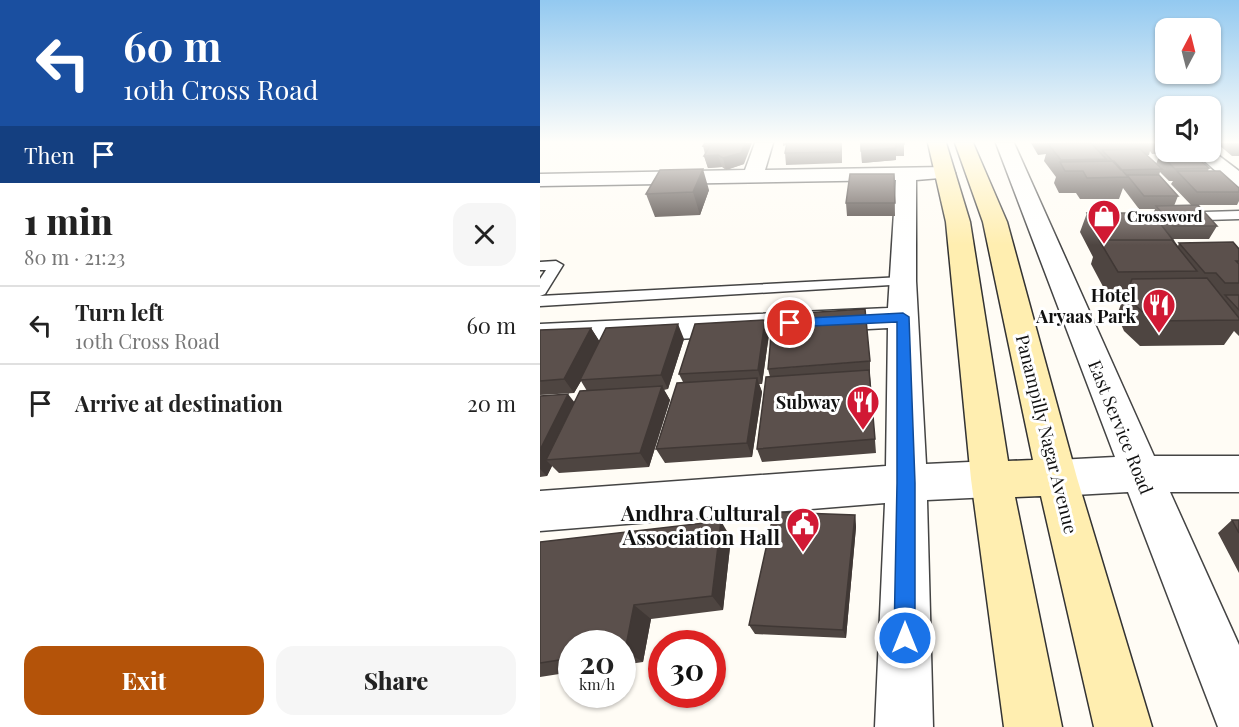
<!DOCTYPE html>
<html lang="en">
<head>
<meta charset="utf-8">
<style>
	body { margin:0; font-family:"Playfair Display",serif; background:#f6f6f6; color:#222; height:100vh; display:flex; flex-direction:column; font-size:22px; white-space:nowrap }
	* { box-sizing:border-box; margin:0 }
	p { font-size:20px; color:#767676 }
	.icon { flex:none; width:33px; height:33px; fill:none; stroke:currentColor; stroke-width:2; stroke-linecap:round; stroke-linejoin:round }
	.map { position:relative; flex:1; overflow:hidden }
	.sheet { display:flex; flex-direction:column; background:#fff; width:540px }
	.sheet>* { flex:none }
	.hud { background:#1a4fa0; color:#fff; overflow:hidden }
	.needle { width:39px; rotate:7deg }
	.tools { position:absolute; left:615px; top:18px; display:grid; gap:12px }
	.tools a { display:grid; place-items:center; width:66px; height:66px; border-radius:12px; background:#fff; box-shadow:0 2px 4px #0004; font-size:30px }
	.speed { position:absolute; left:18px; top:630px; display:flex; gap:12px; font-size:30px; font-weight:700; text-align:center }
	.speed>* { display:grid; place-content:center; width:78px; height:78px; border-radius:50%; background:#fff; box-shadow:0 2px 4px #0004; line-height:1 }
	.speed small { font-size:15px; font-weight:400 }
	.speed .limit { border:9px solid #d22; background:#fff; color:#111 }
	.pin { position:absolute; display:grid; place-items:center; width:51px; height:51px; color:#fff; margin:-26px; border:3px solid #fff; border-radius:50%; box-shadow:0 2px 6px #0007 }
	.me { position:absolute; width:66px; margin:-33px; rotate:0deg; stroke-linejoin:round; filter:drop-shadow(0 0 4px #0008) }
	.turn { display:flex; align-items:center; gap:21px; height:126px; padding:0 24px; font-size:27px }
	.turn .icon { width:78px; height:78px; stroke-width:2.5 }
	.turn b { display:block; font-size:42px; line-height:51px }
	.then { display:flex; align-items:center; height:57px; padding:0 24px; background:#0003; gap:12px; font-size:22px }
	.round { display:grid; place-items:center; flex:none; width:63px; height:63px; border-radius:18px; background:#f6f6f6 }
	.head { display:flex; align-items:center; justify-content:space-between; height:102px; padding:0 24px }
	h1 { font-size:36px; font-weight:800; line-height:45px }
	.action { display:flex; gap:12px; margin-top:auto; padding:12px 24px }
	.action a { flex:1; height:69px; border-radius:18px; background:#b45309; color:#fff; font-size:24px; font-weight:800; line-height:69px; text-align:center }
	.action a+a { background:#f6f6f6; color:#222 }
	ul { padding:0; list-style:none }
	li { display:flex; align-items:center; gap:18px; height:78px; padding:0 24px; border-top:2px solid #e0e0e0 }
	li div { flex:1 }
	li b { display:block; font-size:22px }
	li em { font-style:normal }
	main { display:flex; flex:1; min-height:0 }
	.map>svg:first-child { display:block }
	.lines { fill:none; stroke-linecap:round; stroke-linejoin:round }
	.lane-casing { stroke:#444; stroke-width:3 }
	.street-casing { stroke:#444; stroke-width:3 }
	.secondary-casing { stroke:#333; stroke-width:3 }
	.lane { fill:#fff; fill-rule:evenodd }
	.street { fill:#fff; fill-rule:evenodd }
	.secondary { fill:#ffeeb0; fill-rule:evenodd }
	.wall { fill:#4e4541 }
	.shaded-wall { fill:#403835 }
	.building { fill:#5b504c; stroke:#403835; stroke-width:1.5 }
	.route { fill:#1a73e8; stroke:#114b97; stroke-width:1.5 }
	.labels { text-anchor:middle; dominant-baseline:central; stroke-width:6; stroke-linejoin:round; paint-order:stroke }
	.far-poi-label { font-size:15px; font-weight:bold; fill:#111; stroke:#fff; text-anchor:start }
	.poi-label { font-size:18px; font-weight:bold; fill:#111; stroke:#fff; text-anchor:end }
	.street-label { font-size:18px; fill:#111; stroke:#fff }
	.near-poi-label { font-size:21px; font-weight:bold; fill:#111; stroke:#fff; text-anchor:end }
</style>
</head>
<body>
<main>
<section class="sheet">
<div class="hud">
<div class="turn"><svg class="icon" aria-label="left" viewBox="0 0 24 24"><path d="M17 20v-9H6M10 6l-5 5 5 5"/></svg><div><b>60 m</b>10th Cross Road</div></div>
<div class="then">Then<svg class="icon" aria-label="arrive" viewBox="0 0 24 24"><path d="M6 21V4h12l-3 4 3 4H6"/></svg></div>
</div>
<div class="head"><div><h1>1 min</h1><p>80 m · 21:23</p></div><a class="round"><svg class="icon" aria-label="close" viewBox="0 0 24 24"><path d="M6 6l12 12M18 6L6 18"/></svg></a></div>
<ul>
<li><svg class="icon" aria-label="left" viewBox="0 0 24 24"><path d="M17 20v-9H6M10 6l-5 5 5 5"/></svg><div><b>Turn left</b><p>10th Cross Road</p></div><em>60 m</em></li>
<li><svg class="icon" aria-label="arrive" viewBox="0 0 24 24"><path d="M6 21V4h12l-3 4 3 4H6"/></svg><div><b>Arrive at destination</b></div><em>20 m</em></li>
</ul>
<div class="action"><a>Exit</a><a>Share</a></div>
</section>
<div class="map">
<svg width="699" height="727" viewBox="0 0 699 727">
	<rect width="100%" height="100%" fill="#fffcf5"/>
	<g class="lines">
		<g class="lane-casing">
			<path id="lane" d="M699,211V219L665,220L659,216L665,212Z
				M16,261L23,265L5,294L0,296V279L6,270H0V262Z
				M362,277L369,281L367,284L0,306V296Z"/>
		</g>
		<g class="street-casing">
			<path id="street" d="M215,143H233L225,170L405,167L412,169L415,173L412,177L376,180V281L386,464L451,461L465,466L471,479L465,492L451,497L387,500L393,727H335L345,503L0,531V491L346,466L348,328L0,346V324L348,308L356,180L0,186V174L205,170Z
				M456,143H474L614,456H699V492H630L699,645V727H678L588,492L517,496L503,491L497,478L503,465L517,460L575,457Z
				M670,149L699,171V187L692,185L654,152H670Z"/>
		</g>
		<g class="secondary-casing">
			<path id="secondary" d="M388,143H406L430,222L468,461L493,460L443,222L415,143H433L467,222L537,478L612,727H554L501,496L475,497L522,727H464L431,479L406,222Z"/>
		</g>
		<use href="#lane" class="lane"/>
		<use href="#street" class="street"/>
		<use href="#secondary" class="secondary"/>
	</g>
	<path class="wall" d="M165,143L204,164L186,170L182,167L168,168L164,156L165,154L163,146Z
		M243,143H302V163L246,165L245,153L246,145L243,146Z
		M321,143H364V156H356V160L322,163Z
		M491,143H626V152H644L612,154L610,151L609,155H607L616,164L620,154L669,168L668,171L699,188V201L697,205H651L631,184L633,181H629L620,172L619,175L638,196L634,206L677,226L669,239H633L638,246L639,243L699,249V336L694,331L684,345L600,346L584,331L577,315L584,296H568L551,264L553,257L540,232L547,213L613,214L615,209H599L583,188L579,199H540L536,193H519L514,183L516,177L504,161L506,154L498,155Z
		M680,143H699V156H692L679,145Z
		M354,174L355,216H307L306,203Z
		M169,190L160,215L115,217L106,194Z
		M225,320L229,334L222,384H219L222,392L212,457L125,463L116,449L143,382L139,374Z
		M51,328L59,341L144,339L128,389L124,390L130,400L109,467L19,473L12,466L7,476L0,477V396L35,402L47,391L41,381L34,393L0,395V330Z
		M330,361V376L336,453L222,462L217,449L230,377L228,369Z
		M315,515L316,527L306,638L215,634L209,625Z
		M692,520H699V573L678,533Z
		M191,538L183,610L111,619L103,662L82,665V644H32V672L0,677V542Z"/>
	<path class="shaded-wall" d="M205,143H212L204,164L186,170L183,158Z
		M356,148V160L322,163L321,151Z
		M178,155L182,167L168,168L164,156Z
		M163,169L169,190L160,215L153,192Z
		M225,320L229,334L222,384L218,370Z
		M138,324L144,339L128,389L121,375Z
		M51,328L60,342L40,380L41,381L34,393L24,379Z
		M217,378L222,392L212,457L207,443Z
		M122,386L130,400L109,467L100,453Z
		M28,394L39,408L6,460L12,466L7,476L0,469V450Z
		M315,515L316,527L306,638L303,630Z
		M181,521L191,538L183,610L172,596Z
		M94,605L111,619L103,662L85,651Z"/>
	<path class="building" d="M165,143H205L201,153L183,158L178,155L164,156L170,146H163Z
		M247,143H301V152L245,153Z
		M321,143H364V144L356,145V148L321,151Z
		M551,143L566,159L521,160L508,144Z
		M600,149L622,169L581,170L562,150Z
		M620,154H653L669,168L635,169Z
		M574,161L588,177L547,178L543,171H525L520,162Z
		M163,169L153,192L106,194L120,170Z
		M637,171H680L699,188V192H657Z
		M310,174H354L355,203H306Z
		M587,175H619L638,196H604Z
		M658,205L677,226H633L616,206Z
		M547,213H612L633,240H562Z
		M559,240H632L657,271L578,272Z
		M693,242L699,249V261H696L699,264V283H685L676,273H665L639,243Z
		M667,278L699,318V320L613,321L596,306L588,290L592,279Z
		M685,295H699V310Z
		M325,309L330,361L228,369L233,315Z
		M225,320L218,370L139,374L155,324Z
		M138,324L121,375L40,380L66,328Z
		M51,328L24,379L0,381V330Z
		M329,370L335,439L217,449L226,377Z
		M217,378L207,443L116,449L137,383Z
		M122,386L100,453L6,460L40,391Z
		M28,394L0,450V396Z
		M234,512L315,515L303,630L209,625Z
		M692,520H699V533Z
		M181,521L172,596L94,605L85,651H82V644H32V658L0,663V542Z"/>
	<linearGradient id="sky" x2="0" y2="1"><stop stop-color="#93c9f0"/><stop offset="0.58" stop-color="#fffefa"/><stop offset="1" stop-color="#fffefa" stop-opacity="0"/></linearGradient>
	<rect width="699" height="245" fill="url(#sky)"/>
	<path class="route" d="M363,313L369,317L375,483V638L372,646L365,649L357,646L354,638L357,483V322L250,327L243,323L250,319Z"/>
	<defs>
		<g id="shop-pin" transform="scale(1.725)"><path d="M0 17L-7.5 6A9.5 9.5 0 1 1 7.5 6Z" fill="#d11934" stroke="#fff"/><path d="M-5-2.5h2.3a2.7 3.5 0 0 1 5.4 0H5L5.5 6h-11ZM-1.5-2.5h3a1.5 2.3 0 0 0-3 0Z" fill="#fff"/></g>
		<g id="restaurant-pin" transform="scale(1.725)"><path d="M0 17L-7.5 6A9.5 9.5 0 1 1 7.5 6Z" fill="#d11934" stroke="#fff"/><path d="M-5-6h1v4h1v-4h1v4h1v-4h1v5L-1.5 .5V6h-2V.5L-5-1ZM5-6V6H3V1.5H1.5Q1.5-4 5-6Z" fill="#fff"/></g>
		<g id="civic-pin" transform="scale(1.725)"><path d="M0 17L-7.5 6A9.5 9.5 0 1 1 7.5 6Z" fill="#d11934" stroke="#fff"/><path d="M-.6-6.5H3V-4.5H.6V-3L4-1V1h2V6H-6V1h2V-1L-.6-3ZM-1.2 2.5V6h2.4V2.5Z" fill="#fff"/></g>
	</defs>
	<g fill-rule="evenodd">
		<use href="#shop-pin" x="564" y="216"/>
		<use href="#restaurant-pin" x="619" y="305"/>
		<use href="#restaurant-pin" x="323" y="402"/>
		<use href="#civic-pin" x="263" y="524"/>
	</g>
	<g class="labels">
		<g class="far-poi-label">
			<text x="587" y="216">Crossword</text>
		</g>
		<g class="poi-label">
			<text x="596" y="295">Hotel<tspan x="596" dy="21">Aryaas Park</tspan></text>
			<text x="300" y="402">Subway</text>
		</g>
		<g class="street-label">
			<text transform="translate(581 427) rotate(68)">East Service Road</text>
			<text transform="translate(507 434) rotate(76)">Panampilly Nagar Avenue</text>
		</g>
		<g class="near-poi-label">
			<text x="240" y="512">Andhra Cultural<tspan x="240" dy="24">Association Hall</tspan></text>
		</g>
	</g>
</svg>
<div class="tools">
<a><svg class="needle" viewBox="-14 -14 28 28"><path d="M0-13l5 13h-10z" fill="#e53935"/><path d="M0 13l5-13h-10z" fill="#767676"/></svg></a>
<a><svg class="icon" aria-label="sound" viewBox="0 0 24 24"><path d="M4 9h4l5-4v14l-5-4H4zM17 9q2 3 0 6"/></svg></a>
</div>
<div class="speed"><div>20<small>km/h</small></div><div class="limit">30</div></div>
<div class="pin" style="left:250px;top:323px;background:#d93025"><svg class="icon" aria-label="arrive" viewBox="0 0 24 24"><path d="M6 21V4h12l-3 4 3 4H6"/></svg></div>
<svg class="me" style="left:365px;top:638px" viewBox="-20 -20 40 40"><circle r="17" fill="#1a73e8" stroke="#fff" stroke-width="3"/><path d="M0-11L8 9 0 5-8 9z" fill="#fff"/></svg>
</div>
</main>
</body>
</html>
